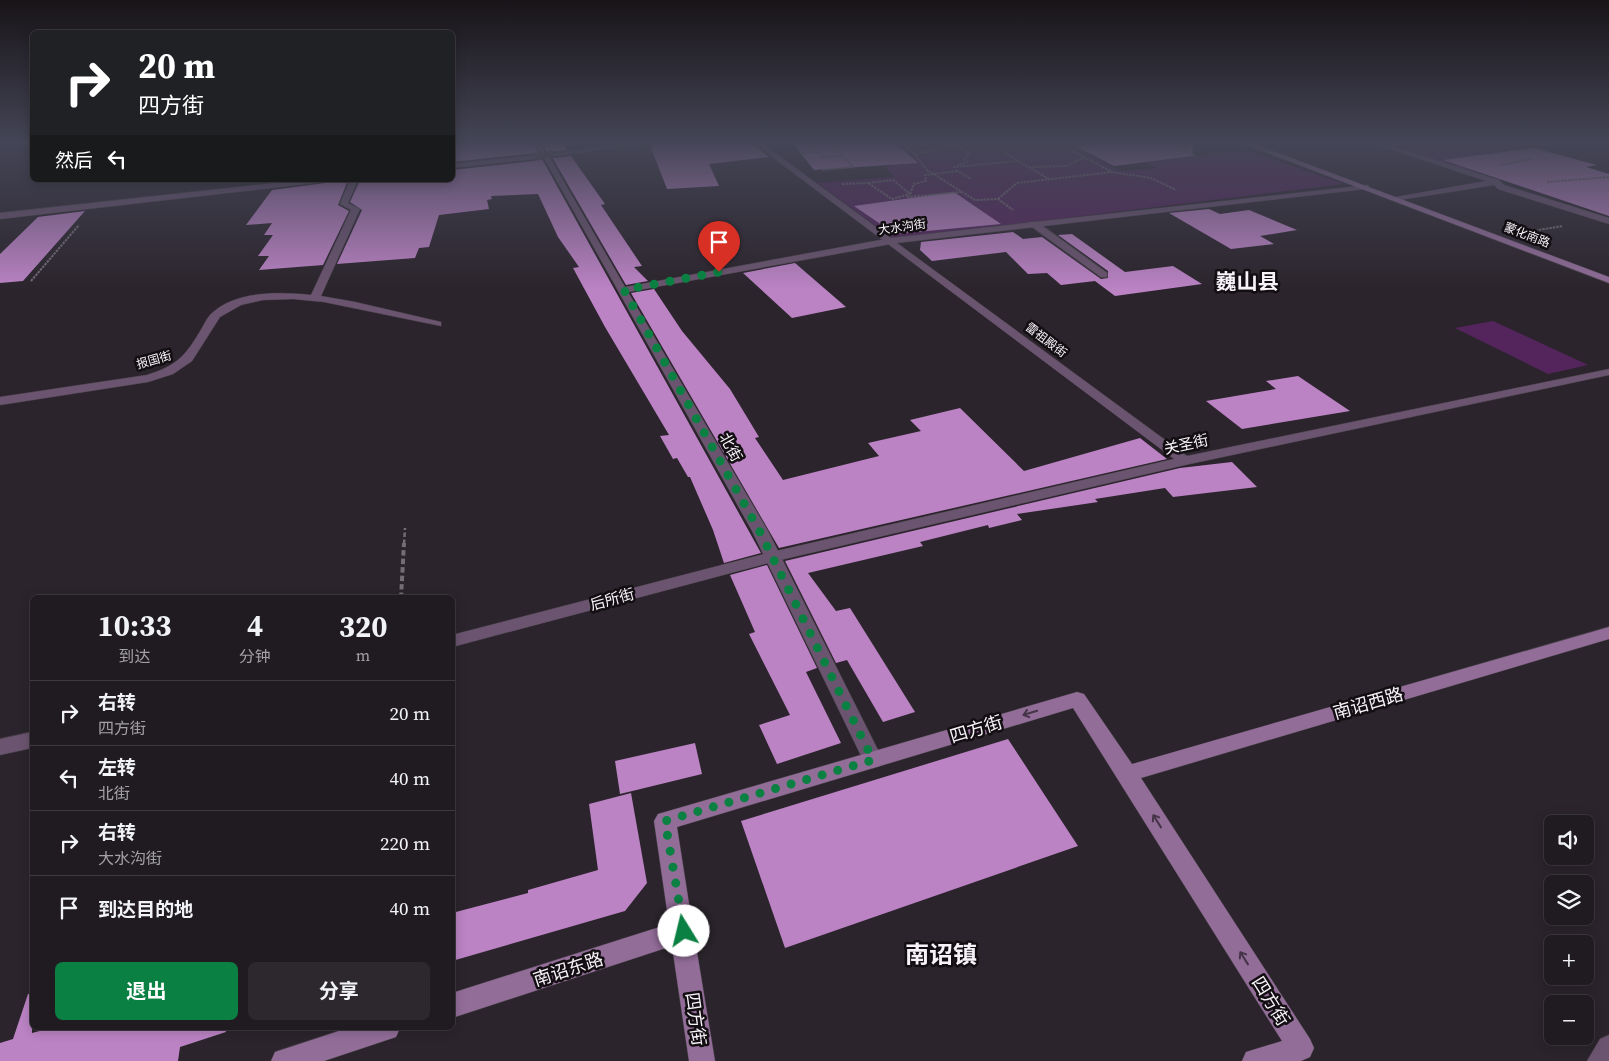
<!DOCTYPE html>
<html lang="zh">
<head>
<meta charset="utf-8">
<style>
	body { margin:0; font-family:"Source Serif 4","Noto Sans SC",serif; background:#2d282e; color:#f1f3f6; height:100vh; display:flex; flex-direction:column; font-size:19px; white-space:nowrap }
	* { box-sizing:border-box; margin:0 }
	p { font-size:16px; color:#a2a1a5 }
	.icon { flex:none; width:28px; height:28px; fill:none; stroke:currentColor; stroke-width:2; stroke-linecap:round; stroke-linejoin:round }
	.map { position:relative; flex:1; overflow:hidden }
	.details { position:absolute; left:30px; top:595px; width:425px; height:435px; display:flex; flex-direction:column; background:#201b21; border-radius:8px; box-shadow:0 2px 12px #0003,0 0 0 1px #3d393f }
	.details>* { flex:none }
	.top-card { position:absolute; left:30px; top:30px; width:425px; height:152px; border-radius:8px; box-shadow:0 2px 12px #0003,0 0 0 1px #3d393f; background:#202124; color:#fff; overflow:hidden }
	.fabs { position:absolute; left:1544px; top:815px; display:grid; gap:10px }
	.fabs a { display:grid; place-items:center; width:50px; height:50px; border-radius:8px; background:#201b21; box-shadow:0 2px 12px #0003,0 0 0 1px #3d393f; font-size:25px }
	.pin { position:absolute; display:grid; place-items:center; width:42px; height:42px; color:#fff; margin:-51px -21px; border-radius:50% 50% 50% 0; rotate:-45deg; box-shadow:0 0 5px #0007 }
	.pin .icon { rotate:45deg }
	.me { position:absolute; width:55px; margin:-28px; rotate:351deg; stroke-linejoin:round; filter:drop-shadow(0 0 4px #0008) }
	.turn { display:flex; align-items:center; gap:18px; height:105px; padding:0 25px; font-size:22px }
	.turn .icon { width:65px; height:65px; stroke-width:2.5 }
	.turn b { display:block; font-size:35px; line-height:42px }
	.then { display:flex; align-items:center; height:48px; padding:0 25px; background:#0003; gap:10px; font-size:19px }
	.eta { display:flex; justify-content:space-evenly; align-items:center; height:85px; text-align:center }
	.eta b { font-size:30px; font-weight:700; line-height:35px }
	.primary-button { display:flex; gap:10px; margin-top:auto; padding:10px 25px }
	.primary-button a { flex:1; height:58px; border-radius:8px; background:#0b8043; color:#fff; font-size:20px; font-weight:700; line-height:58px; text-align:center }
	.primary-button a+a { background:#2d282e; color:#f1f3f6 }
	ul { padding:0; list-style:none }
	li { display:flex; align-items:center; gap:15px; height:65px; padding:0 25px; border-top:1px solid #3d393f }
	li div { flex:1 }
	li b { display:block; font-size:19px }
	li em { font-style:normal }
	.map>svg:first-child { display:block }
	.green { fill:#54255c }
	.building { fill:#bb83c4 }
	.lines { fill:none; stroke-linecap:round; stroke-linejoin:round }
	.minor-tunnel { stroke:#4a434b; stroke-width:8; stroke-dasharray:8 4; stroke-linecap:butt }
	.service-casing { stroke:#484149; stroke-width:2 }
	.pedestrian-casing { stroke:#484149; stroke-width:1 }
	.minor-casing { stroke:#484149; stroke-width:1 }
	.secondary-casing { stroke:#484149; stroke-width:1 }
	.path-far2 { stroke:#746d75; stroke-width:2; stroke-dasharray:2.5 1; stroke-linecap:butt }
	.path-far1 { stroke:#746d75; stroke-width:2.5; stroke-dasharray:4.5 2.5; stroke-linecap:butt }
	.path { stroke:#746d75; stroke-width:4; stroke-dasharray:5.5 3; stroke-linecap:butt }
	.service { fill:#6b546f; fill-rule:evenodd }
	.pedestrian { fill:#6b546f; fill-rule:evenodd }
	.minor { fill:#6b546f; fill-rule:evenodd }
	.secondary { fill:#926d98; fill-rule:evenodd }
	.oneway { stroke:#453448 }
	.route { stroke:#0b8043; stroke-width:9; stroke-dasharray:0 16.2 }
	.labels { text-anchor:middle; dominant-baseline:central; stroke-width:5; stroke-linejoin:round; paint-order:stroke }
	.far-street-label { font-size:12px; fill:#f7f2f8; stroke:#120e12 }
	.street-label { font-size:15px; fill:#f7f2f8; stroke:#120e12 }
	.near-street-label { font-size:18px; fill:#f7f2f8; stroke:#120e12 }
	.far-town-label { font-size:21px; font-weight:bold; fill:#f7f2f8; stroke:#120e12 }
	.near-district-label { font-size:24px; font-weight:bold; fill:#f7f2f8; stroke:#120e12 }
</style>
</head>
<body>
<div class="map">
<svg width="1609" height="1061" viewBox="0 0 1609 1061">
	<rect width="100%" height="100%" fill="#2b242c"/>
	<path class="green" d="M871,141H1081L1088,145L1074,147L1120,171L1157,168L1146,162L1247,150L1344,184L893,239L818,183L894,177L885,167L895,165Z
		M1375,141H1568L1519,148L1543,155L1465,171Z
		M1493,321L1588,365L1548,374L1455,328Z"/>
	<path class="building" d="M483,141H532L761,553L724,563L713,530L690,477H688L677,458L673,459L660,436L669,435L605,327L573,268L579,267L558,237L538,194L491,196L492,199L487,200L489,209L439,215L429,247L419,248L415,258L337,264L362,210L350,202L360,180H452V170L534,161L539,155L537,153L452,162V144Z
		M542,141H561L567,150L551,152L549,154L555,158L571,156L605,204L601,205L642,266L634,267L648,281L626,285L552,157L547,155Z
		M670,141H749L769,157L709,164L719,186L667,189L650,145Z
		M791,141H869L871,143L894,142L918,163L814,170Z
		M1086,141H1192L1193,156L1114,166L1077,147L1093,145Z
		M1534,148L1597,165L1586,167L1609,174V216L1443,160Z
		M348,180L338,205L349,211L323,265L259,270L269,256H258L273,235H264L272,223L246,225L272,190Z
		M954,192L1001,224L895,234L854,206Z
		M1209,209L1220,214L1249,210L1297,230L1260,236L1274,244L1231,249L1169,213Z
		M85,211L23,281L0,283V254L38,217Z
		M1013,232L1023,239L1042,237L1101,279L1108,278V271L1058,235L1072,234L1125,272L1173,266L1202,284L1115,296L1095,281L1061,285L1047,273L1028,274L1006,252L932,261L920,250L921,242Z
		M795,263L846,307L792,318L743,273Z
		M654,289L682,331L730,389L759,437L755,438L783,480L879,456L868,443L921,431L910,420L960,408L1024,471L1140,438L1167,459L779,548L631,293Z
		M1298,376L1350,411L1242,429L1206,401L1276,389L1266,381Z
		M1232,462L1257,487L1173,497L1165,488L1095,499L1098,502L1017,514L1022,520L989,528L988,525L920,542L923,546L808,573L836,611L850,608L915,712L883,722L847,660L836,663L785,561L1180,468Z
		M767,565L817,668L806,672L841,743L777,764L759,725L790,715L749,634L755,632L730,575Z
		M1008,739L1078,846L785,948L741,821Z
		M695,743L702,774L620,794L615,761Z
		M631,793L647,883L625,911L452,961V913L528,893V890L598,870L589,804Z
		M28,994H32V1033L51,1028H225L226,1032L180,1047L178,1061H0V1043L13,1039Z"/>
	<g class="lines">
		<path class="minor-tunnel" d="M534,157L555,154"/>
		<g class="service-casing">
			<path id="service" d="M1031,222H1037L1107,273V277H1101L1031,226Z"/>
		</g>
		<g class="pedestrian-casing">
			<path id="pedestrian" d="M534,141H540L545,154H541Z
				M543,156L550,158L625,287L891,238L895,241L891,244L628,292L768,531L883,760L880,766L873,768L866,766L752,531Z"/>
		</g>
		<g class="minor-casing">
			<path id="minor" d="M647,141H668L555,156L551,154Z
				M751,141H759L891,238L1368,185L1369,187L1365,189L897,243L1187,456L1609,369V375L1185,465L772,562L452,647V635L772,552L1174,459Z
				M1366,141H1376L1499,180L1504,185L1609,218V224L1498,189L1494,185L1393,201V197H1396L1486,181Z
				M537,155L534,159L452,168V164Z
				M303,180H328L324,182L0,219V213Z
				M350,180H358L348,203L360,209L321,296L355,302L441,322V326L324,302L293,299L263,300L241,305L220,317L192,361L173,374L148,382L0,405V397L147,375C175,366 184,358 199,333C203,327 206,319 211,314C236,290 280,292 311,295L351,210L340,204Z
				M32,732V748L0,755V739Z
				M1609,1035V1061H1587L1600,1039Z"/>
		</g>
		<g class="secondary-casing">
			<path id="secondary" d="M1236,141H1246L1609,277V283Z
				M1609,627V639L1141,778L1310,1039L1314,1048L1310,1057L1301,1061H1242L1246,1052L1282,1041L1073,708L677,827L692,923L696,931L694,934L715,1061H689L672,946L452,1018V993L669,924L654,821L658,814L665,812L1077,692L1084,694L1132,764Z
				M348,1028H400L396,1037L324,1061H271L275,1052Z"/>
		</g>
		<path class="path-far2" d="M829,141L853,167
			M899,141L915,155
			M983,141L959,143L915,155L927,170L975,200L998,199L1013,210
			M987,141L1028,167L1067,166L1084,157L1055,141
			M1164,141L1196,156
			M956,145L969,154L965,159L967,162L957,165
			M800,153L817,151L822,157L843,156
			M1501,165L1530,159
			M953,167L1018,161
			M1029,167L1049,179
			M822,170L854,167
			M956,170L971,179
			M1112,172L1151,178L1176,190
			M893,180L910,194L892,199L868,183Z
			M1547,182L1609,177
			M842,184L868,183
			M910,194L914,184L926,181L925,175L958,171
			M907,197L961,192
			M998,199L1017,183L1112,172L1084,157
			M1532,231L1563,226
			M31,281L79,225"/>
		<path class="path-far1" d="M404,544L405,528"/>
		<path class="path" d="M401,598L404,543"/>
		<use href="#service" class="service"/>
		<use href="#pedestrian" class="pedestrian"/>
		<use href="#minor" class="minor"/>
		<use href="#secondary" class="secondary"/>
	</g>
	<defs><path id="oneway-shaft" d="M-6 0H5M1.5-3L5.5 0L1.5 3" fill="none" stroke-width="1.6" stroke-linecap="round" stroke-linejoin="round" transform="scale(1.25)"/></defs>
	<g class="oneway">
		<use href="#oneway-shaft" transform="translate(1030 713) rotate(163)"/>
		<use href="#oneway-shaft" transform="translate(1157 821) rotate(-122)"/>
		<use href="#oneway-shaft" transform="translate(1244 958) rotate(-122)"/>
	</g>
	<linearGradient id="sky" x2="0" y2="1"><stop stop-color="#181418"/><stop offset="0.49" stop-color="#444556"/><stop offset="1" stop-color="#444556" stop-opacity="0"/></linearGradient>
	<rect width="1609" height="290" fill="url(#sky)"/>
	<g class="lines">
		<path class="route" d="M684,931L665,821L873,760L760,532L624,290L719,272"/>
	</g>
	<g class="labels">
		<g class="far-street-label">
			<text transform="translate(902 227) rotate(-8)">大水沟街</text>
			<text transform="translate(1527 235) rotate(21)">蒙化南路</text>
			<text transform="translate(1046 340) rotate(37)">雷祖殿街</text>
			<text transform="translate(154 360) rotate(-16)">报国街</text>
		</g>
		<g class="street-label">
			<text transform="translate(1186 444) rotate(-12)">关圣街</text>
			<text transform="translate(731 447) rotate(61)">北街</text>
			<text transform="translate(612 599) rotate(-15)">后所街</text>
		</g>
		<g class="near-street-label">
			<text transform="translate(1368 703) rotate(-16)">南诏西路</text>
			<text transform="translate(976 729) rotate(-17)">四方街</text>
			<text transform="translate(568 969) rotate(-18)">南诏东路</text>
			<text transform="translate(1271 1001) rotate(58)">四方街</text>
			<text transform="translate(696 1019) rotate(82)">四方街</text>
		</g>
		<g class="far-town-label">
			<text x="1247" y="281">巍山县</text>
		</g>
		<g class="near-district-label">
			<text x="941" y="954">南诏镇</text>
		</g>
	</g>
</svg>
<div class="fabs">
<a><svg class="icon" aria-label="sound" viewBox="0 0 24 24"><path d="M4 9h4l5-4v14l-5-4H4zM17 9q2 3 0 6"/></svg></a>
<a><svg class="icon" aria-label="layers" viewBox="0 0 24 24"><path d="M12 4l9 5-9 5-9-5zM3 14l9 5 9-5"/></svg></a>
<a>+</a>
<a>−</a>
</div>
<div class="pin" style="left:719px;top:272px;background:#d93025"><svg class="icon" aria-label="arrive" viewBox="0 0 24 24"><path d="M6 21V4h12l-3 4 3 4H6"/></svg></div>
<svg class="me" style="left:684px;top:931px" viewBox="-20 -20 40 40"><circle r="19" fill="#fff"/><path d="M0-13L10 11 0 6-10 11z" fill="#0b8043"/></svg>
<div class="top-card">
<div class="turn"><svg class="icon" aria-label="right" viewBox="0 0 24 24"><path d="M7 20v-9h11M14 6l5 5-5 5"/></svg><div><b>20 m</b>四方街</div></div>
<div class="then">然后<svg class="icon" aria-label="left" viewBox="0 0 24 24"><path d="M17 20v-9H6M10 6l-5 5 5 5"/></svg></div>
</div>
<section class="details">
<div class="eta">
<div><b>10:33</b><p>到达</p></div>
<div><b>4</b><p>分钟</p></div>
<div><b>320</b><p>m</p></div>
</div>
<ul>
<li><svg class="icon" aria-label="right" viewBox="0 0 24 24"><path d="M7 20v-9h11M14 6l5 5-5 5"/></svg><div><b>右转</b><p>四方街</p></div><em>20 m</em></li>
<li><svg class="icon" aria-label="left" viewBox="0 0 24 24"><path d="M17 20v-9H6M10 6l-5 5 5 5"/></svg><div><b>左转</b><p>北街</p></div><em>40 m</em></li>
<li><svg class="icon" aria-label="right" viewBox="0 0 24 24"><path d="M7 20v-9h11M14 6l5 5-5 5"/></svg><div><b>右转</b><p>大水沟街</p></div><em>220 m</em></li>
<li><svg class="icon" aria-label="arrive" viewBox="0 0 24 24"><path d="M6 21V4h12l-3 4 3 4H6"/></svg><div><b>到达目的地</b></div><em>40 m</em></li>
</ul>
<div class="primary-button"><a>退出</a><a>分享</a></div>
</section>
</div>
</body>
</html>
